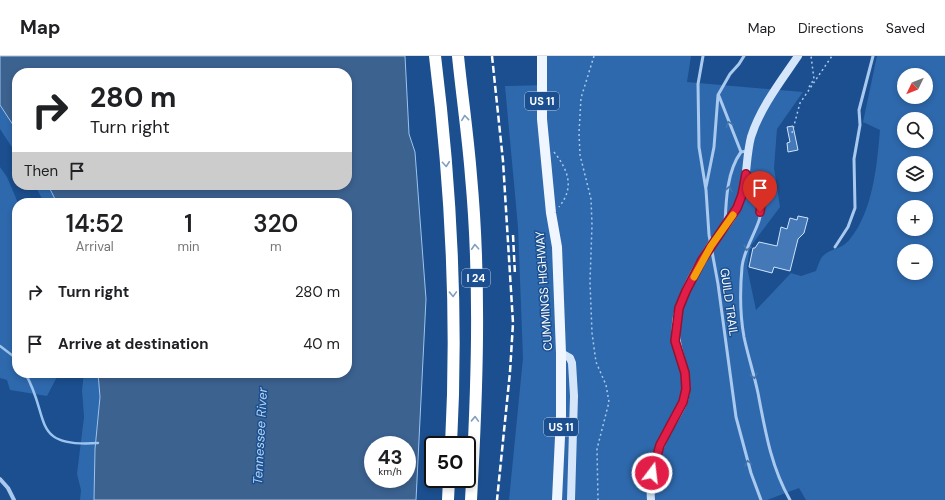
<!DOCTYPE html>
<html lang="en">
<head>
<meta charset="utf-8">
<style>
	body { margin:0; font-family:"DM Sans",sans-serif; background:#f2f2f2; color:#202124; height:100vh; display:flex; flex-direction:column; font-size:15px; white-space:nowrap }
	* { box-sizing:border-box; margin:0 }
	p { font-size:13px; color:#757577 }
	.icon { flex:none; width:22px; height:22px; fill:none; stroke:currentColor; stroke-width:2; stroke-linecap:round; stroke-linejoin:round }
	.map { position:relative; flex:1; overflow:hidden }
	.drawer { position:absolute; left:12px; top:142px; width:340px; height:180px; display:flex; flex-direction:column; background:#fff; border-radius:16px; box-shadow:0 2px 6px #0003 }
	.drawer>* { flex:none }
	.banner { position:absolute; left:12px; top:12px; width:340px; height:122px; border-radius:16px; box-shadow:0 2px 6px #0003; background:#fff; color:#202124; overflow:hidden }
	.needle { width:26px; rotate:227deg }
	.tools { position:absolute; left:897px; top:12px; display:grid; gap:8px }
	.tools a { display:grid; place-items:center; width:36px; height:36px; border-radius:50%; background:#fff; box-shadow:0 2px 6px #0003; font-size:20px }
	.speed { position:absolute; left:364px; top:380px; display:flex; gap:8px; font-size:20px; font-weight:700; text-align:center }
	.speed>* { display:grid; place-content:center; width:52px; height:52px; border-radius:50%; background:#fff; box-shadow:0 2px 6px #0003; line-height:1 }
	.speed small { font-size:10px; font-weight:400 }
	.speed .limit { border:2px solid #111; border-radius:6px; background:#fff; color:#111 }
	.pin { position:absolute; display:grid; place-items:center; width:34px; height:34px; color:#fff; margin:-41px -17px; border-radius:50% 50% 50% 0; rotate:-45deg; box-shadow:0 0 4px #0007 }
	.pin .icon { rotate:45deg }
	.me { position:absolute; width:44px; margin:-22px; rotate:15deg; stroke-linejoin:round; filter:drop-shadow(0 0 3px #0008) }
	.turn { display:flex; align-items:center; gap:14px; height:84px; padding:0 12px; font-size:18px }
	.turn .icon { width:52px; height:52px; stroke-width:2.5 }
	.turn b { display:block; font-size:28px; line-height:34px }
	.then { display:flex; align-items:center; height:38px; padding:0 12px; background:#0003; gap:8px; font-size:15px }
	.eta { display:flex; justify-content:space-evenly; align-items:center; height:68px; text-align:center }
	.eta b { font-size:24px; font-weight:600; line-height:28px }
	ul { padding:0; list-style:none }
	li { display:flex; align-items:center; gap:12px; height:52px; padding:0 12px }
	li div { flex:1 }
	li b { display:block; font-size:15px }
	li em { font-style:normal }
	header { display:flex; align-items:center; gap:24px; box-sizing:border-box; height:56px; padding:0 20px; background:#fff; border-bottom:1px solid #e0e0e0 }
	header strong { font-size:19px }
	nav { display:flex; gap:22px; margin-inline-start:auto; font-size:14px }
	.map>svg:first-child { display:block }
	.green { fill:#2e69ad; fill-rule:evenodd }
	.water { fill:#3c6290; stroke:#9cc4f0; fill-rule:evenodd }
	.lines { fill:none; stroke-linecap:round; stroke-linejoin:round }
	.stream { stroke:#9cc4f0; stroke-width:2.5 }
	.building { fill:#4478b7; stroke:#cfe3fa }
	.path { stroke:#a9c9ee; stroke-width:1.5; stroke-dasharray:2 3; stroke-linecap:butt }
	.lane { stroke:#a9c9ee; stroke-width:3 }
	.street { stroke:#a9c9ee; stroke-width:4 }
	.secondary { stroke:#d6e6fa; stroke-width:8 }
	.primary { stroke:#f0f6ff; stroke-width:10 }
	.highway { stroke:#fff; stroke-width:12 }
	.rail { stroke:#fff; stroke-width:2.5; stroke-dasharray:7 3; stroke-linecap:butt }
	.oneway { stroke:#829ec1 }
	.oneway2 { stroke:#4674ac }
	.route-casing { stroke:#92132f; stroke-width:10 }
	.route { stroke:#e11d48; stroke-width:7 }
	.slow { stroke:#f59e0b; stroke-width:7 }
	.labels { text-anchor:middle; dominant-baseline:central; stroke-width:3; stroke-linejoin:round; paint-order:stroke }
	.shield { fill:#1b4f8f; stroke:#bbcadd; stroke-width:1 }
	.shield-label { font-size:11px; font-weight:bold; fill:#fff }
	.street-label { font-size:12px; fill:#fff; stroke:#1b4f8f }
	.water-label { font-size:13px; font-style:italic; fill:#b5d3f5; stroke:#1b4f8f }
</style>
</head>
<body>
<header>
<strong>Map</strong>
<nav><a>Map</a><a>Directions</a><a>Saved</a></nav>
</header>
<div class="map">
<svg width="945" height="444" viewBox="0 0 945 444">
	<rect width="100%" height="100%" fill="#1b4f8f"/>
	<path class="green" d="M547,0H691L687,26L803,36L777,73L774,112L780,151L750,191L747,211L756,254L791,217L801,220L816,215C818,210 820,202 824,199C834,191 841,194 850,183C873,155 877,109 880,74L863,66L877,0H945V444H806L799,432L767,444H509L523,302L518,171L505,30L547,29ZM904,19H926V41H904ZM904,63H926V85H904ZM904,107H926V129H904ZM904,151H926V173H904ZM904,195H926V217H904Z
		M0,49L17,75V99L0,73Z
		M0,111L7,121L18,147L17,317H59L47,340L10,334L7,324L0,322Z
		M35,129H48L57,147H44Z
		M84,317H98L100,341L95,393L94,444H80L81,434L77,418L84,361L82,334Z"/>
	<path class="water" d="M0,0H405L409,78L415,96L426,243L416,444H94L95,393L100,341L98,317H347V147H57L48,129H347V17H17V75L0,49ZM373,389H407V423H373Z"/>
	<g class="lines">
		<path class="stream" d="M0,290L17,303
			M25,317C51,361 29,392 98,387"/>
	</g>
	<path class="building" d="M793,70L798,94L788,96L787,87L790,86L787,71Z
		M798,160L808,162L804,177L798,183L790,215L774,211L772,217L749,211L753,192H755L759,186L777,190L781,171L787,173L790,162L797,164Z"/>
	<g class="lines">
		<path class="path" d="M594,0L581,42L579,77L580,99L591,143L592,169L590,226L592,277L596,306L606,329L609,346L597,393L598,444
			M809,31L814,23L811,0
			M792,77L800,47L832,0
			M554,96C568,114 575,131 559,151"/>
		<path class="lane" d="M703,0L698,28L699,91L706,134L709,179L718,228L736,361L751,417L761,444
			M719,40L741,96
			M747,121C752,129 759,139 761,148C764,167 744,189 742,211C740,233 740,259 744,281C748,300 754,318 758,337C765,374 771,411 790,444
			M706,131L714,91L718,39L730,18L739,8L744,0
			M725,168C726,144 727,115 741,96L747,95
			M835,191L848,171L855,152L854,103L860,69L859,54L873,0"/>
		<path class="street" d="M0,423L8,432L14,444"/>
		<path class="secondary" d="M561,297L570,302L572,307L574,340L571,444
			M651,444C649,419 656,396 668,375C673,365 680,356 684,345C693,314 670,293 677,260C683,236 697,210 711,189C720,177 731,166 737,152C748,130 745,104 751,81C760,52 781,25 798,0"/>
		<path class="primary" d="M542,0V63L551,157L557,191L561,297V360L557,444"/>
		<path class="highway" d="M435,0C451,129 458,259 451,389
			M458,0C462,40 468,80 471,120C481,228 477,336 471,444
			M448,444L449,423"/>
		<path class="rail" d="M492,0L503,105L513,267L510,316L497,444
			M513,179L515,219"/>
	</g>
	<defs><path id="oneway-chevron" d="M-2-3.5L2.5 0L-2 3.5" fill="none" stroke-width="1.6" stroke-linecap="round" stroke-linejoin="round"/></defs>
	<g class="oneway">
		<use href="#oneway-chevron" transform="translate(465 62) rotate(-96)"/>
		<use href="#oneway-chevron" transform="translate(446 108) rotate(85)"/>
		<use href="#oneway-chevron" transform="translate(475 191) rotate(-93)"/>
		<use href="#oneway-chevron" transform="translate(453 238) rotate(88)"/>
		<use href="#oneway-chevron" transform="translate(475 363) rotate(-88)"/>
	</g>
	<g class="oneway2">
		<use href="#oneway-chevron" transform="translate(729 68) rotate(-111)"/>
		<use href="#oneway-chevron" transform="translate(729 133) rotate(-80)"/>
		<use href="#oneway-chevron" transform="translate(747 192) rotate(106)"/>
		<use href="#oneway-chevron" transform="translate(754 320) rotate(77)"/>
		<use href="#oneway-chevron" transform="translate(748 407) rotate(-104)"/>
	</g>
	<g class="lines">
		<g class="route-casing">
			<path id="route" d="M652,417L660,389L683,346L686,333L685,317L675,285L679,252L686,235L702,204L737,152L742,139L746,118L761,148L760,156"/>
		</g>
		<use href="#route" class="route"/>
		<path class="slow" d="M694,221L711,190L733,159"/>
	</g>
	<g class="labels">
		<g class="shield">
			<rect x="525" y="36" width="34" height="18" rx="3"/>
			<rect x="462" y="213" width="28" height="18" rx="3"/>
			<rect x="544" y="362" width="34" height="18" rx="3"/>
		</g>
		<g class="shield-label">
			<text x="542" y="45">US 11</text>
			<text x="476" y="222">I 24</text>
			<text x="561" y="371">US 11</text>
		</g>
		<g class="street-label">
			<text transform="translate(544 235) rotate(-94)">CUMMINGS HIGHWAY</text>
			<text transform="translate(729 246) rotate(82)">GUILD TRAIL</text>
		</g>
		<g class="water-label">
			<text transform="translate(260 380) rotate(-87)">Tennessee River</text>
		</g>
	</g>
</svg>
<div class="tools">
<a><svg class="needle" viewBox="-14 -14 28 28"><path d="M0-13l5 13h-10z" fill="#e53935"/><path d="M0 13l5-13h-10z" fill="#757577"/></svg></a>
<a><svg class="icon" aria-label="search" viewBox="0 0 24 24"><circle cx="10" cy="10" r="6"/><path d="M15 15l6 6"/></svg></a>
<a><svg class="icon" aria-label="layers" viewBox="0 0 24 24"><path d="M12 4l9 5-9 5-9-5zM3 14l9 5 9-5"/></svg></a>
<a>+</a>
<a>−</a>
</div>
<div class="speed"><div>43<small>km/h</small></div><div class="limit">50</div></div>
<div class="pin" style="left:760px;top:156px;background:#d93025"><svg class="icon" aria-label="arrive" viewBox="0 0 24 24"><path d="M6 21V4h12l-3 4 3 4H6"/></svg></div>
<svg class="me" style="left:652px;top:417px" viewBox="-20 -20 40 40"><circle r="17" fill="#e11d48" stroke="#fff" stroke-width="3"/><path d="M0-11L8 9 0 5-8 9z" fill="#fff"/></svg>
<div class="banner">
<div class="turn"><svg class="icon" aria-label="right" viewBox="0 0 24 24"><path d="M7 20v-9h11M14 6l5 5-5 5"/></svg><div><b>280 m</b>Turn right</div></div>
<div class="then">Then<svg class="icon" aria-label="arrive" viewBox="0 0 24 24"><path d="M6 21V4h12l-3 4 3 4H6"/></svg></div>
</div>
<section class="drawer">
<div class="eta">
<div><b>14:52</b><p>Arrival</p></div>
<div><b>1</b><p>min</p></div>
<div><b>320</b><p>m</p></div>
</div>
<ul>
<li><svg class="icon" aria-label="right" viewBox="0 0 24 24"><path d="M7 20v-9h11M14 6l5 5-5 5"/></svg><div><b>Turn right</b></div><em>280 m</em></li>
<li><svg class="icon" aria-label="arrive" viewBox="0 0 24 24"><path d="M6 21V4h12l-3 4 3 4H6"/></svg><div><b>Arrive at destination</b></div><em>40 m</em></li>
</ul>
</section>
</div>
</body>
</html>
